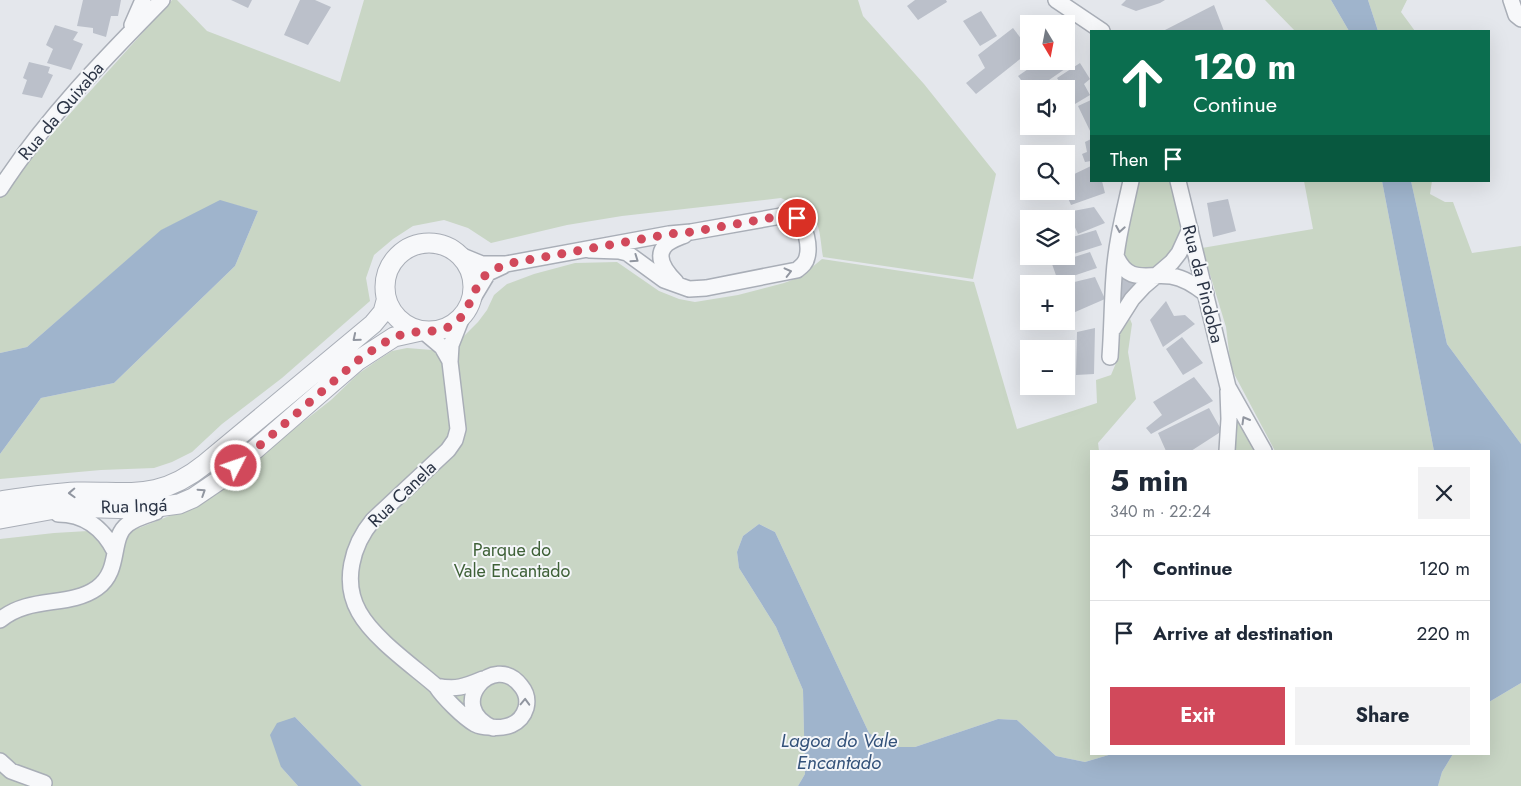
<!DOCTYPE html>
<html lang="en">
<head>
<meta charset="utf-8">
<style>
	body { margin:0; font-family:Jost,sans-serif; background:#f2f2f3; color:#1f2937; height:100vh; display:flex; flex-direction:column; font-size:19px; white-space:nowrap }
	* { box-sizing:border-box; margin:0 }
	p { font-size:16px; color:#747a83 }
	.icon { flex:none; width:28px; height:28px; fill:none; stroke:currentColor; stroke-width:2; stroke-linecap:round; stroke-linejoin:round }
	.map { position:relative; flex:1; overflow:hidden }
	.sheet { position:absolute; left:1090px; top:450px; width:400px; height:305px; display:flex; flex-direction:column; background:#fff; border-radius:0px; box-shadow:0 5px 20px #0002 }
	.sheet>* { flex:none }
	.top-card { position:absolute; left:1090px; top:30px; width:400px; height:152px; border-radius:0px; box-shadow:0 5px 20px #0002; background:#0b6e4f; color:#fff; overflow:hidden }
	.needle { width:32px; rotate:170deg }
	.fabs { position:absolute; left:1020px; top:15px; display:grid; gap:10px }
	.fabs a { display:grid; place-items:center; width:55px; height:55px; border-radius:0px; background:#fff; box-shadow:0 5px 20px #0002; font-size:25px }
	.pin { position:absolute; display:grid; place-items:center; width:42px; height:42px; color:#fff; margin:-21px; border:2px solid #fff; border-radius:50%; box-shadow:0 1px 5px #0007 }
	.me { position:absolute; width:55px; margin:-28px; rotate:49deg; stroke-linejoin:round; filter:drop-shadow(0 0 4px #0008) }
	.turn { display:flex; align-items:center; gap:18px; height:105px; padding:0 20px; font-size:22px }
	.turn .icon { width:65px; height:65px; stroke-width:2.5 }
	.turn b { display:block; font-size:35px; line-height:42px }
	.then { display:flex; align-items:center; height:48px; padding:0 20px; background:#0003; gap:10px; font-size:19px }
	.round { display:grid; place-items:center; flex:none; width:52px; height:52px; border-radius:0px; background:#f2f2f3 }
	.head { display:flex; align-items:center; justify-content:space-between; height:85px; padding:0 20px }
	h1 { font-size:30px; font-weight:700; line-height:38px }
	.primary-button { display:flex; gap:10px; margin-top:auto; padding:10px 20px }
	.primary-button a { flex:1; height:58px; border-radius:0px; background:#d1495b; color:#fff; font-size:20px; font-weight:700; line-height:58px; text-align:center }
	.primary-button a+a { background:#f2f2f3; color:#1f2937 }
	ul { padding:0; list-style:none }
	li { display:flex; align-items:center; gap:15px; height:65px; padding:0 20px; border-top:1px solid #e0e1e3 }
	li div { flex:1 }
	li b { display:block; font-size:19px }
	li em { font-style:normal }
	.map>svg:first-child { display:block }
	.green { fill:#c9d6c5 }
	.water { fill:#9fb4cc }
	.building { fill:#bbc0ca }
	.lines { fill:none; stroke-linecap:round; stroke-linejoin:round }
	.minor-casing { stroke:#a9aeb7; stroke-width:18 }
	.tertiary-casing { stroke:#a9aeb7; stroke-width:21 }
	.minor { stroke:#f7f8fa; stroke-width:15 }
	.tertiary { stroke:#f7f8fa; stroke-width:19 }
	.oneway { stroke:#9196a0 }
	.route { stroke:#d1495b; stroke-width:9; stroke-dasharray:0 16.2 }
	.labels { text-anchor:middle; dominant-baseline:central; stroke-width:4; stroke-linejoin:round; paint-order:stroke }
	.street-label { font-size:18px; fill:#2b3445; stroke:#f4f6f9 }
	.park-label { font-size:18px; fill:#3f6138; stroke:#f4f6f9 }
	.water-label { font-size:19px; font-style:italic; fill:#34527a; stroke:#f4f6f9 }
</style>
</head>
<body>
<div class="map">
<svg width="1521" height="786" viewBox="0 0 1521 786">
	<rect width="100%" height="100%" fill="#e4e7ec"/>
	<path class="green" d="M172,0H177L207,31L340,82L364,0H858L863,16L924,84L996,174L973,279L823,257C820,240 821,215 803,207C796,203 788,202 781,198L622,216L567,225L491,243L468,228L444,220L413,226L393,239L374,255L366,278L370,301L282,378L222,424L192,452L172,462L154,468L101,470L0,479V454L41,398L114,383L235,266L258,211L220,201L162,230L27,347L0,353V196L58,127Z
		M1265,0H1331L1349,31H1295Z
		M1368,0H1407L1401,12L1415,31H1378Z
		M1135,181H1173C1176,194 1181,208 1181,220C1182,239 1170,262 1153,269C1147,272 1140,271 1133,271L1124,259L1122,249Z
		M1304,181H1382L1434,451H1275L1231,368L1226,327L1202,248L1313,229Z
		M1411,181H1432L1430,194L1445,202H1453L1472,253L1521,246V444L1447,344Z
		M822,259L974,282L1017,429L1097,403L1096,380L1111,375L1116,363L1118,336L1130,319L1132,324L1128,352L1136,399L1098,443L1099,451H1091V754H1112L1085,762L1056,756L1017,720L998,719L915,747H889L869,733L775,532L759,524L743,536L737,552L739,568L776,627L803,690L805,774L798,786H362L295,717L281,767L298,786H0V539L54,533L139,528L197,505L331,400L358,374L378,360L392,351L407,348L432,350L458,342L478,322L487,310L494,295L507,284L534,274L575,263L617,262L659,291L679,299L695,302L738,295L784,283L800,277Z
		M1234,411L1258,451H1232Z
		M1521,683V786H1438L1442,772L1453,754H1489V702Z"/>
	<path class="water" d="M1331,0H1368L1378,31H1349Z
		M1382,181H1411L1447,344L1521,444V683L1489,702V451H1434Z
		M220,200L258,211L235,266L114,383L41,398L0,454V353L27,347L161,230Z
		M759,524L775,532L869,733L889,747H915L998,719L1017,720L1056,756L1085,762L1112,754H1453L1442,772L1438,786H798L805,774L803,690L776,627L739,568L737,552L743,536Z
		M295,717L362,786H298L281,767L270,735L277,723Z"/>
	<path class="building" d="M83,0H121L118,16H111L106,37L93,33V28L77,26Z
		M231,0H252L248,8Z
		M300,0H315L331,7L308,45L284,35Z
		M915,0H946L947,2L918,20L907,6Z
		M1126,0H1165L1160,3L1136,11L1121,5Z
		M1214,5L1224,31H1163Z
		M981,11L997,36L980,46L963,21Z
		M55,25L78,32L73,40L83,44L71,70L47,63L53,49L46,45Z
		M1013,28L1029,49V52L976,94L966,83L985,68L978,55Z
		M1066,49L1075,62L1036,89H1028L1018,76L1034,65L1031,61H1066Z
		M29,62L50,67L48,73L53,75L42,98L22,94L27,80L23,78Z
		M1080,63L1090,79L1084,84L1090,95L1075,104L1074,107L1066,113V95L1068,94L1066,89H1064L1057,78Z
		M1091,100V133L1078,106Z
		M1091,139V161L1085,162L1082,154L1087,152L1085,142Z
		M1091,166V181H1102L1105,193L1071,205L1065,191H1066V178Z
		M1228,199L1236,231L1213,237L1207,203Z
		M1094,207L1105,223L1078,234L1068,212Z
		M1096,230L1102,245L1067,256L1066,239Z
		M1090,252L1097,268L1058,281L1052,264Z
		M1118,272L1130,281L1135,283L1117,306Z
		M1095,277L1105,299L1066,316V284Z
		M1166,301L1174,316L1185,315L1195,324L1163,347L1150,320Z
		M1095,328L1094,374L1076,375L1077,332Z
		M1182,337L1203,363L1183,375L1166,349Z
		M1194,377L1213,401L1151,434L1146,428L1162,415L1153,402Z
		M1209,408L1222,431L1191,451H1166L1158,433Z"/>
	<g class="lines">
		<g class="minor-casing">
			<path id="minor" d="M1056,0L1102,31
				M1511,0L1516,15L1521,19
				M132,25L143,0
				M1178,181L1228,387L1264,451
				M0,189C45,119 104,59 162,0
				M460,255L482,264H506L669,234L691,232L781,216C787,216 793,216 797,219C806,225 810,247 807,257C806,263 802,266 797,270L706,288L689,289L664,280L627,253L619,251L589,250
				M1116,256C1129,285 1146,273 1171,276C1185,278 1196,286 1206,294
				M676,282C668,274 655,259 664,247C668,241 678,238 685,235
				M473,298L488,273L503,266
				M462,317L451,345L450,362L458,429L455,440L448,450L373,520C352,545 342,582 359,612C374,639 413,666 436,686C443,697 463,717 475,724C479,726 485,727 489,727C505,729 521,725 526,708C528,700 526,692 521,686C494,650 444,706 493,728
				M1113,329L1132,299L1144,286L1172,262L1179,253L1190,229
				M423,331L442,347L450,361
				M1110,357C1112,330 1112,303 1114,276C1116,243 1124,213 1131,181
				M1227,451L1229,419L1228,391
				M58,514C85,514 103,528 115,552
				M0,620C30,595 69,608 97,588C122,570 109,538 128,524C136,518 147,515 156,512
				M436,686C456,690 464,687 483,679
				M0,761L11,771L44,783"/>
		</g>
		<g class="tertiary-casing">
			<path id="tertiary" d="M385 287a44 44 0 1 1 88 0a44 44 0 1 1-88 0Z
				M0,501C26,497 51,493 77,492C131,491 159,501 205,464L373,324L383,312L386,301
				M0,519L66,507L136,509L157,507L179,504L193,498L221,479L357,361L394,337L421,331"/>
		</g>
		<use href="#minor" class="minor"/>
		<use href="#tertiary" class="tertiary"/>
	</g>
	<defs><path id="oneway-chevron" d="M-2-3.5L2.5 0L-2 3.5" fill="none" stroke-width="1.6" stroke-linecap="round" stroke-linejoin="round" transform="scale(1.25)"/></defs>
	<g class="oneway">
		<use href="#oneway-chevron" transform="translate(1120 229) rotate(100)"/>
		<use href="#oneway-chevron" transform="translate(635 259) rotate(35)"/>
		<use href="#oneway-chevron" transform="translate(788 272) rotate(-14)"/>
		<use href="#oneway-chevron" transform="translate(356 338) rotate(140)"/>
		<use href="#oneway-chevron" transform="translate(1245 420) rotate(-120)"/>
		<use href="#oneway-chevron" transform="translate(202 492) rotate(-33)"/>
		<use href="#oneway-chevron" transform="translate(72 493) rotate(178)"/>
		<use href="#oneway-chevron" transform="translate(525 702) rotate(-88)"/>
	</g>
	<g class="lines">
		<path class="route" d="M236,466L357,361C373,350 388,338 407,333C424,330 441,334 455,323C472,310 472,285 489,272C494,269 501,267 506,264L669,234L691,232L781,216L797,218"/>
	</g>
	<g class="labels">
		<g class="street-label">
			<text transform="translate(61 111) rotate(-50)">Rua da Quixaba</text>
			<text transform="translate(1203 284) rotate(76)">Rua da Pindoba</text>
			<text transform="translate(402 494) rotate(-44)">Rua Canela</text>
			<text transform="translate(134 506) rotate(-2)">Rua Ingá</text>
		</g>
		<g class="park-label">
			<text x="512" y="550">Parque do<tspan x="512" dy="21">Vale Encantado</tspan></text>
		</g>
		<g class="water-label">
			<text x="839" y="740">Lagoa do Vale<tspan x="839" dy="22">Encantado</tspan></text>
		</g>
	</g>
</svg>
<div class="fabs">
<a><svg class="needle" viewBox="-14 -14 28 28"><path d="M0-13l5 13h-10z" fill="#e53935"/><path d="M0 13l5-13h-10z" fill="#747a83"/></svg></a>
<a><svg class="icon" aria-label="sound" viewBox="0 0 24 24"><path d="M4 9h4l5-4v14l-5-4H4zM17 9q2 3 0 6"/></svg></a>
<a><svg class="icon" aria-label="search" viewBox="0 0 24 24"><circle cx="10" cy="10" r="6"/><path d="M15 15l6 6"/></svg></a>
<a><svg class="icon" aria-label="layers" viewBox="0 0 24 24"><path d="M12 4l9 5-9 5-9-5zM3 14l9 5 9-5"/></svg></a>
<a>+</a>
<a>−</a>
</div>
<div class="pin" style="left:797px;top:218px;background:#d93025"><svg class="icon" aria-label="arrive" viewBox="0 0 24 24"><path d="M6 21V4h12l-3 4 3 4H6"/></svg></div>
<svg class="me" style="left:236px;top:466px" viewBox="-20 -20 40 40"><circle r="17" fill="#d1495b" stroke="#fff" stroke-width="3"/><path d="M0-11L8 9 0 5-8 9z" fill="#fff"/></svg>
<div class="top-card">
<div class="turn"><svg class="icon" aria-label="ahead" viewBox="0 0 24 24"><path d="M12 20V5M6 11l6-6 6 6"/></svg><div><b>120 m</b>Continue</div></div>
<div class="then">Then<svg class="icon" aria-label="arrive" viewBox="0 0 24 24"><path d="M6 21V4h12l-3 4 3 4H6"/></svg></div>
</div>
<section class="sheet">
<div class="head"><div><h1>5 min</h1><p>340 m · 22:24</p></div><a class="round"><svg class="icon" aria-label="close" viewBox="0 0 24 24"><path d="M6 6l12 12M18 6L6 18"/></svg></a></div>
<ul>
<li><svg class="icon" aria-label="ahead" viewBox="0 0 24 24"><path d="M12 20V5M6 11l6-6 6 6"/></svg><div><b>Continue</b></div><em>120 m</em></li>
<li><svg class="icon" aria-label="arrive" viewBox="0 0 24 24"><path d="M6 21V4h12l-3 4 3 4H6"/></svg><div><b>Arrive at destination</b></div><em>220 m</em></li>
</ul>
<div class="primary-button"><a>Exit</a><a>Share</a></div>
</section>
</div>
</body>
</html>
